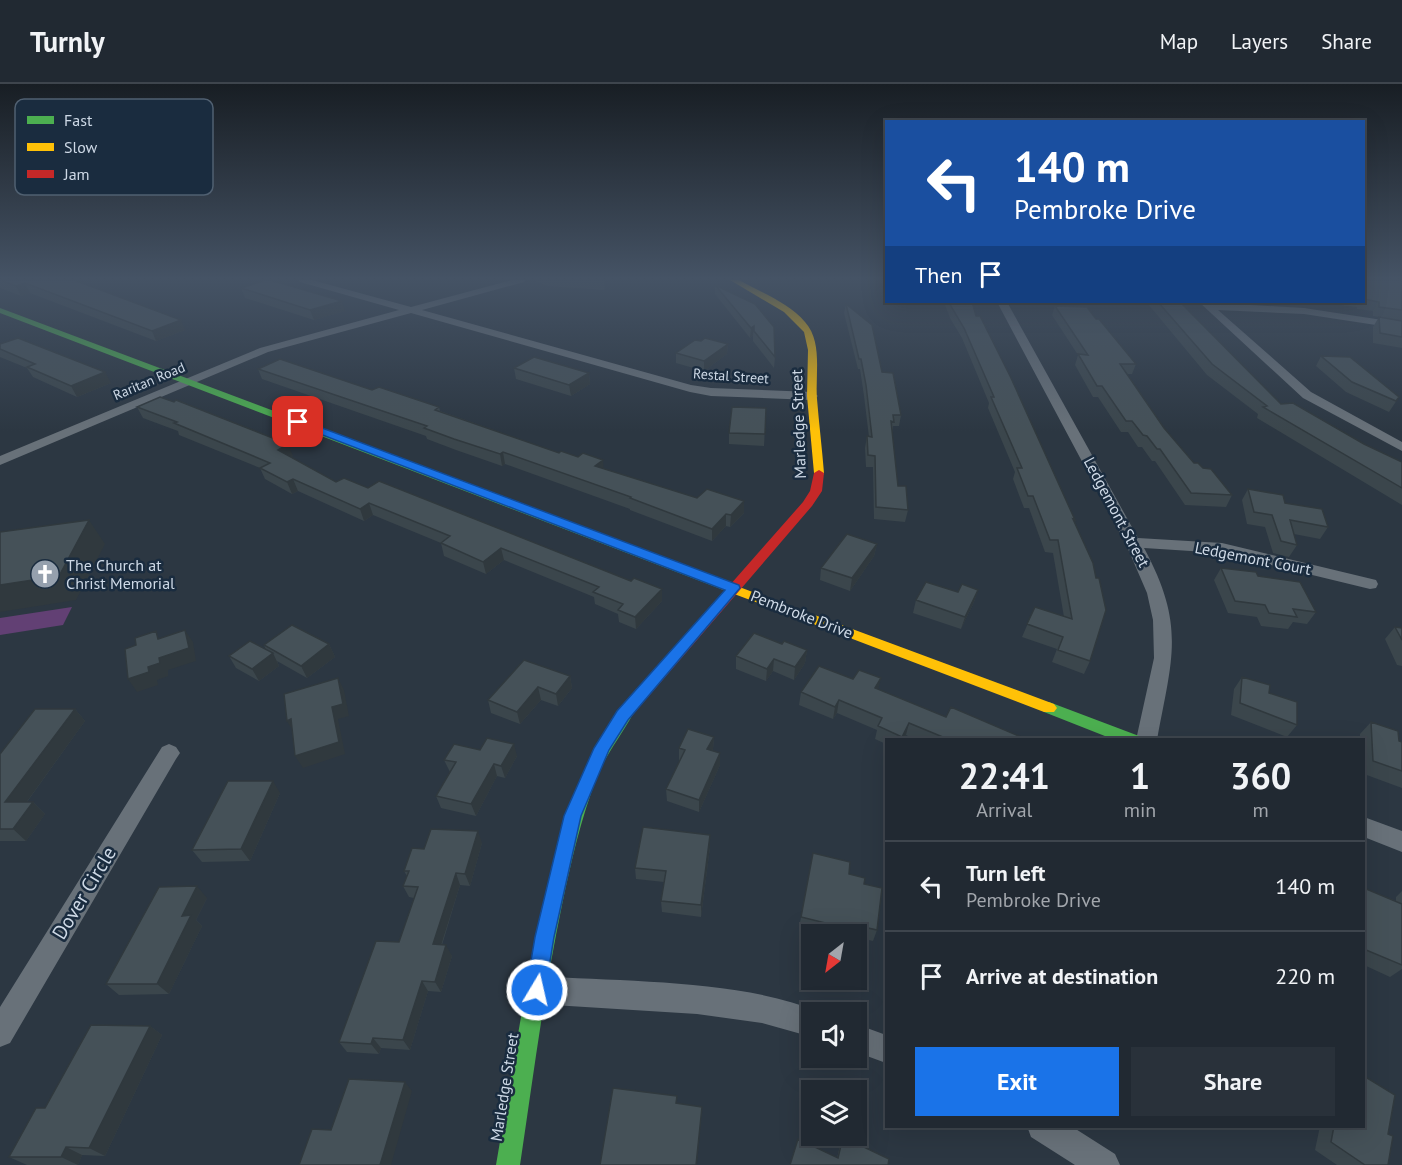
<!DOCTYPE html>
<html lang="en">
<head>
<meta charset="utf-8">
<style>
	body { margin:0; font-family:"PT Sans",sans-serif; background:#29313a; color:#f1f3f6; height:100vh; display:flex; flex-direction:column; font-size:22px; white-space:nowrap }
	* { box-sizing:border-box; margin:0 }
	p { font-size:20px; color:#a2a6ac }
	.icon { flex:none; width:33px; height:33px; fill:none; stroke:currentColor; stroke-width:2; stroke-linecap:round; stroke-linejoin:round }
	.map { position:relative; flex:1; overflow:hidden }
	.drawer { position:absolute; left:885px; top:654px; width:480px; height:390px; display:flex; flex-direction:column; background:#212932; border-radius:0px; box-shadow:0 6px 24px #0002,0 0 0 2px #3e454d }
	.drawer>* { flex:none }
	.banner { position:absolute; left:885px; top:36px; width:480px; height:183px; border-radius:0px; box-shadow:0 6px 24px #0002,0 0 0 2px #3e454d; background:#1a4fa0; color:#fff; overflow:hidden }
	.needle { width:39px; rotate:211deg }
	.buttons { position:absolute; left:801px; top:840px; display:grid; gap:12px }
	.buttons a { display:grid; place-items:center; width:66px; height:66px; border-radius:0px; background:#212932; box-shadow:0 6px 24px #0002,0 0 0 2px #3e454d; font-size:30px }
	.pin { position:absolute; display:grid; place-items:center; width:51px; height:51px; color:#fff; margin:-26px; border-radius:12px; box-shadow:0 3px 9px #0006 }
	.me { position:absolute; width:66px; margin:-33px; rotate:9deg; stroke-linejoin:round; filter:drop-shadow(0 0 4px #0008) }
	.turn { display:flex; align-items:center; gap:21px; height:126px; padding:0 30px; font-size:27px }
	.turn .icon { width:78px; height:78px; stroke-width:2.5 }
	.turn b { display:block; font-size:42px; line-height:51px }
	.then { display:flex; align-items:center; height:57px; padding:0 30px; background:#0003; gap:12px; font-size:22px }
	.eta { display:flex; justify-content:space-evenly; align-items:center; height:102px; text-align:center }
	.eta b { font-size:36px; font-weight:700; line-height:42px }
	.cta { display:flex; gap:12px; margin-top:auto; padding:12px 30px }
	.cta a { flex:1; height:69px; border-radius:0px; background:#1a73e8; color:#fff; font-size:24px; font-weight:700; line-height:69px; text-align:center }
	.cta a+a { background:#29313a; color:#f1f3f6 }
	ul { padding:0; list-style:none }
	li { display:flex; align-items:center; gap:18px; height:90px; padding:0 30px; border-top:2px solid #3e454d }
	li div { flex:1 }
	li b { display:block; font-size:22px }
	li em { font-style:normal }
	header { display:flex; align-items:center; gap:36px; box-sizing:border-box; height:84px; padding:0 30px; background:#212932; border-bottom:2px solid #3e454d }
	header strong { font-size:28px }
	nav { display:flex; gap:33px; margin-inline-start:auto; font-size:21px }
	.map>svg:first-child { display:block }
	.green { fill:#624074 }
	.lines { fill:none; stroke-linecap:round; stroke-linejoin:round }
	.street { fill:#687179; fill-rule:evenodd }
	.fast { fill:#4caf50; fill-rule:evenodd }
	.slow { fill:#ffc107; fill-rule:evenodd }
	.jam { fill:#c62828; fill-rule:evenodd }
	.wall { fill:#3b464c }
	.shaded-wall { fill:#30393e }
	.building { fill:#455158; stroke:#30393e; stroke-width:1.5 }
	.route { fill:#1a73e8; stroke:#114b97; stroke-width:1.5 }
	.labels { text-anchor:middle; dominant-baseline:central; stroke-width:5; stroke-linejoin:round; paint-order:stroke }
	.far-street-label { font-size:14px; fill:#ced9e6; stroke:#1a2c3f }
	.street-label { font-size:16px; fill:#ced9e6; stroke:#1a2c3f }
	.poi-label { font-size:16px; fill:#ced9e6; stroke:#1a2c3f; text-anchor:start }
	.near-street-label { font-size:20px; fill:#ced9e6; stroke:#1a2c3f }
	.key { fill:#1a2c3f; stroke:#506071; stroke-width:1.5 }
	.key-label { font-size:16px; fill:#ced9e6 }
</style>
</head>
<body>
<header>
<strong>Turnly</strong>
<nav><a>Map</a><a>Layers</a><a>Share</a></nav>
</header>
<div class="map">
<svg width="1402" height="1081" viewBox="0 0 1402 1081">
	<rect width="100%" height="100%" fill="#2c3742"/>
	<path class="green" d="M72,523L63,541L0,551V534Z"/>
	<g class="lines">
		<path class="street" d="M299,196H312L411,223L512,196H525L524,198L422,226L691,301L711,304L812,308L818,312L812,316L711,312L690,308L411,229L268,268L0,381V372L260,264L399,226L300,198Z
			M997,218H1007L1138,454L1222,459L1376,496L1378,500L1376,504L1370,505L1222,469L1144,464C1186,542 1172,574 1157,656H1136L1154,574L1153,536L1147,509L1125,458Z
			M1199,218L1304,224L1402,239V245L1304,230L1218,226L1311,308L1402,358V367L1303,314Z
			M169,660L176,663L180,669L176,675L10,959L0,963V923L162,663Z
			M1364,733L1402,747V768L1364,753Z
			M537,892C625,898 739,895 820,928H812V953L762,939L697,930L537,920L527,916L523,906L527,896Z
			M856,940L886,951V979L856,968Z
			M1027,1042H1071L1115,1070L1120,1081H1075L1031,1053Z"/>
		<path class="fast" d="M0,224L731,499L732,502L731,505H721L0,229Z
			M1049,618L1139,652L1141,656H1115L1044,628L1041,624L1044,620Z
			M625,624L630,626L633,630C621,652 606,670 597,693C581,734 571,778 562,821C544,907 533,994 520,1081H496C511,995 523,909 543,825C559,754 577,686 620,626Z"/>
		<path class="slow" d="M730,196H739C760,208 789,219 805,238C823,258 815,290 817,315C819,340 822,364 824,389L823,391H815L814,389L807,312L808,266L804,248L784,228Z
			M726,498L1054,620L1057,624L1054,628H1044L721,505L720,502Z"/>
		<path class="jam" d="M819,386L824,389L822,407L812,422L630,634L625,636L620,634L617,630L620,626L803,418L810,407L814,389Z"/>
	</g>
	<path class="wall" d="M0,196H79L76,197L185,246L156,257L30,209L21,212L0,204Z
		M534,196H604L605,204L604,206L547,202Z
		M1364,196H1402V264L1373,259V243L1379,233L1373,232V227L1357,225V223L1311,218H1364Z
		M715,201L775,273L774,284L753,257V251L750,254L715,210Z
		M241,204L345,227L314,236L245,214Z
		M944,218H972L976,232L1075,436L1074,438L1090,577L1084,590L1052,578L1057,565L1022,553L1035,523L1064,533L1053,469L1045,468L1029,424H1024L1013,395L1015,388L988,324L989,319L962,254L950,234Z
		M1138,218H1180L1281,320L1402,378V421L1257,334L1258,330L1207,291L1148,220H1140Z
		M846,220L882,288L901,331L899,342H893L892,349L898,402L908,426L905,438L874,435L873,383H866L865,364L867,352L869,353L864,312L860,285H858L844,229Z
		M1055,222L1096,235L1136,280L1132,290H1127L1164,344L1194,379L1203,384L1232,411L1226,423L1185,421L1155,377H1152L1142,363H1138L1128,348H1121L1098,313H1093L1075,281L1078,271L1052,231Z
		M701,257L728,260L727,270L704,287L676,279V269Z
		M0,260L111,299L77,313L33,293L27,284L0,273Z
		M1321,272L1399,313L1389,328L1346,308L1316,282Z
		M514,284L589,289L590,300L571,312L516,295Z
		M258,285L372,306L439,323L440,327L604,385L744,429L730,443L726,442L712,457L630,426V425L505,380L502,382L456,366L427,355L426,352L262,295Z
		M137,323L293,372L291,373L336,398L368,404L662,517L636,545L619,538L618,530L595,520L594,513L504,476L486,490L444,472L441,459L373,431L364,437L298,407L292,410L265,395L260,384L179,351L178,347L143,334Z
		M766,324L764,362L729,360V349Z
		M1248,405L1285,419L1328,443L1320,455L1294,450L1297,461L1289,473L1273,469L1265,443L1247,440L1242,416Z
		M877,460L874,472L850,507L820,496L821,484Z
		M1221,484L1258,492L1316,528L1307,540L1293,538L1288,545L1261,542L1257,533L1228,529L1214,496Z
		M978,506L974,518L961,545L913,529L916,516L958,508Z
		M1395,543L1402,544V582L1397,581L1385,555Z
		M329,560L335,573L307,594L277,577L279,582L259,597L236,584L229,572L266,566L264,561Z
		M807,566L805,579L794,596L773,587L766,597L736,585V572Z
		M570,592L572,604L558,622L541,616L520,640L491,629L488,616Z
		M1242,593L1269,609L1297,641L1287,653L1231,631L1234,605Z
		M878,605L946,633L1028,656H916L906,651L904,656H886V660L875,655L877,646L837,629L833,635L799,621L801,608Z
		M75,625L85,637L27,718H33L45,730L26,757H0V670Z
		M1371,638L1399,657L1402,658V704L1364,690V656H1360V650Z
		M714,653L713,665V667L720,681L699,728L667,717L666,705L680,677L679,676V664Z
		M480,666L517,672L505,694L497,692L476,732L441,724L436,712L450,688L444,676Z
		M280,709L250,777L202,778L192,766Z
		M710,751V763L701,833L662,828L661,817L664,798L636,795L635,784Z
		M482,759L470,802L460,801L442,861L452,872L441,908L428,907L410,966L381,964L379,970L347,968L339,958L399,858L414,814L409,813L403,802L407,792L404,787L424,765Z
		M813,769L864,800L877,846L873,857L856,853V850H825L799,844Z
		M1364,804L1396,817V813L1402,807V885L1390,893L1364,881Z
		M207,814L196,836L202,842L169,910L119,911L106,900Z
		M150,942L162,951L105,1072L82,1071L78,1081H27L9,1073L45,1024Z
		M1320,1042H1364L1388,1050V1081H1337L1315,1066Z
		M843,1053L889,1075L790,1081L837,1074L840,1061Z"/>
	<path class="shaded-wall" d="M25,199L30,209L21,212L16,202Z
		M342,217L345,227L314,236L310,226Z
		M181,236L185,246L156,257L152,247Z
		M754,242L753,251L750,254L751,244Z
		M728,260L727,270L704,287V277Z
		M105,288L111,299L77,313L71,302Z
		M589,289L590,300L571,312L569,301Z
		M288,360L293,372L283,377L278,366Z
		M503,368L505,380L502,382L500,370Z
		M603,376L604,388L595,382Z
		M293,395L298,407L292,410L287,398Z
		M744,417V429L730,443L731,431Z
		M369,419L373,431L364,437L360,425Z
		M726,430V442L712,457V445Z
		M89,436L105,460L76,516L0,528V501Z
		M877,460L874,472L850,507L852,494Z
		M501,464L504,476L486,490L483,478Z
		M662,505V517L636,545L635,533Z
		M978,506L974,518L961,545L965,533Z
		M185,546L193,558L196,577L168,586V592L157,596L158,601L137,608L128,595L159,574Z
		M329,560L335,573L307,594L301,582Z
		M807,566L805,579L794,596L795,583Z
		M273,569L279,582L259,597L252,585Z
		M774,575L773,587L766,597L767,585Z
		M570,592L572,604L558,622L556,610Z
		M338,594L344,606L349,632L338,635L345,670L303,684L295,672L332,623Z
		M881,594L878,607L875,604Z
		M538,603L541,616L520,640L517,628Z
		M839,616L837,629L833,635L835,623Z
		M75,625L85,637L18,730L5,718Z
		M291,635L294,649L287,637Z
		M909,639L906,651L904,656H901Z
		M714,653L713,665L707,678V665Z
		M514,660L517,672L505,694L501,682Z
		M720,669V681L699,728V716Z
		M494,680L497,692L476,732L471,720Z
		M273,697L280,709L250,777L241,765Z
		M33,718L45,730L26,757L13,745Z
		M478,747L482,759L470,802L465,790Z
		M710,751V763L701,833V821Z
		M456,789L460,801L438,871L433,860Z
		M197,802L207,814L196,836L202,842L169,910L157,900L182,832Z
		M446,861L452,872L441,908L435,898Z
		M422,897L428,907L410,966L403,956Z
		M150,942L162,951L105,1072L89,1064Z
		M373,954L381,964L379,970L371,960Z
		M405,998L412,1007L391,1081H380Z
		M702,1023L697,1081H696Z
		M66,1063L82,1071L78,1081L61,1073Z"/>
	<path class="building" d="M0,196H74L181,236L152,247L25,199L16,202Z
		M266,196H270L342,217L310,226L241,204Z
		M1364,196H1402V226L1379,223V218L1364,215Z
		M715,201L755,220L774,243L775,273L754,247V242L751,244Z
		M949,218H972L976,232H980L1011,294L1075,436L1073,435L1093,479L1096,494H1099L1106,526L1090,577L1058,566L1063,553L1027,540L1035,523L1072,535L1058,456H1050L1033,412H1028L1017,384H1022L991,313H994L964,244L952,224Z
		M1158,218H1180L1281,320L1293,319L1364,360L1402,378V404L1263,323L1267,322L1212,280Z
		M846,220L872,241L882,288L893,289L901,331H893L894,338L891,337L898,402H906L908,426L876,423L875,372L868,371L867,352L872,353L866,301L861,275H859Z
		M1055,222L1087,223L1096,235H1099L1136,280H1120L1164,344L1194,379H1198L1203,384L1211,385L1232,411L1191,409L1160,365H1157L1147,352L1143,351L1132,337H1126L1102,302H1097L1078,270L1088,271Z
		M1379,233L1402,237V253L1380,249Z
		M18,254L105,288L71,302L27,283L35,280L0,265V260Z
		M705,254L728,260L704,277L676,269L695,256L701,257Z
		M1321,272L1350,273L1399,313L1396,317L1352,298Z
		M534,273L589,289L569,301L514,284Z
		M280,275L372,306L379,303L439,323L435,326L559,369L561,367L578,373L583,369L603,376L595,382L697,414L707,405L744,417L731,431L726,430L712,445L630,414L631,413L503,368L500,370L454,355L424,344L427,342L258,285Z
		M160,313L174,318L176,316L288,360L278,366L336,398L344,394L368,404L379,397L631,497L634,494L662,505L635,533L618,526L623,520L593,508L599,503L501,464L483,478L441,459L450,452L369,419L360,425L293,395L287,398L260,384L270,379L174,339L177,338L137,323Z
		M732,323L766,324L765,350L729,349Z
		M1248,405L1283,411L1285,419L1322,425L1328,443L1290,436L1297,461L1281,457L1272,431L1254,428Z
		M89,436L59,492L0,501V448Z
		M847,450L877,460L852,494L821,484Z
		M1221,484L1256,488L1258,492L1300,498L1316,528L1293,525L1297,533L1269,529L1265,521L1235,517Z
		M926,498L958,508L962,500L978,506L965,533L916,516Z
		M292,541L329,560L301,582L264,561Z
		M1395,543L1402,544V556Z
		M185,546L189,564L159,574L160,579L148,583L149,588L128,595L125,565L136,561L135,554L156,547L158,555Z
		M754,549L782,560L784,557L807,566L795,583L774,575L767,585L736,572Z
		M250,557L273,569L252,585L229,572Z
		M524,576L570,592L556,610L538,603L517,628L488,616Z
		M819,582L853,595L859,586L881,594L875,604L946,633L951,623L1028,656H950L909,639L902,653L878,642L882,634L839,616L835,623L801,608Z
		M1242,593L1270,601L1269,609L1297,618V641L1240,619Z
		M338,594L343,620L332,623L339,658L295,672L291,635L287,637L284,610Z
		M35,625H75L5,718H33L13,745H0V670Z
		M1371,638L1398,647L1399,657L1402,658V687L1373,677Z
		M688,645L714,653L707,665L720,669L699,716L666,705L685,666L679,664Z
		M487,654L514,660L501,682L494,680L471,720L436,712L456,678L444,676L454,660L480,666Z
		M228,697H273L241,765L192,766Z
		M643,743L710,751L701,821L661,817L666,787L635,784Z
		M431,745L478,747L465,790L456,789L433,860L446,861L435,898L422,897L403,956L373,954L371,960L339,958L376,857L399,858L418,803L403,802L409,787H404L412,764L424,765Z
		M813,769L850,778L849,790L865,794L864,800L882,804L877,846L859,842L858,847L801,833Z
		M197,802L182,832L191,831L157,900H106L159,803Z
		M1364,804L1402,820V881L1366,866Z
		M91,941L150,942L89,1064L66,1063L61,1073H9L36,1024H45Z
		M1364,992L1395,1011L1388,1050L1393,1052L1388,1081H1365L1331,1058L1334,1042H1364Z
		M349,995L405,998L380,1081H299L312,1045L331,1046Z
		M613,1004L677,1012L676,1019L702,1023L696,1081H600Z
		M843,1053L889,1075L888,1081H790L798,1055L838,1074Z"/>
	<linearGradient id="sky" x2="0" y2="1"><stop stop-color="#181e24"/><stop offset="0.56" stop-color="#455365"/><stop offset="1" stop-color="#455365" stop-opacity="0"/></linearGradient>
	<rect width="1402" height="347" fill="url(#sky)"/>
	<path class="route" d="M294,336H301L739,501L740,504L628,636L609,666L581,732L554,853L544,914L537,917L529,914L526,906L535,853L564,732L594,664L617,627L725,506L294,340Z"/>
	<defs>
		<g id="church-disc" transform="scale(1.5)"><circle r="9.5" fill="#95a0ad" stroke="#1a2c3f"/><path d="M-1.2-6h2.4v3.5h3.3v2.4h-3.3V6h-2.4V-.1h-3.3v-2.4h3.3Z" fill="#fff"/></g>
	</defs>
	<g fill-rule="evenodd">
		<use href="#church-disc" x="45" y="490"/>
	</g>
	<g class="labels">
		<g class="far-street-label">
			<text transform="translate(731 292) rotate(4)">Restal Street</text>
			<text transform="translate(149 297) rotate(-23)">Raritan Road</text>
		</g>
		<g class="street-label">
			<text transform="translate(798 340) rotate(-92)">Marledge Street</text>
			<text transform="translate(1117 428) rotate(62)">Ledgemont Street</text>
			<text transform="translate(1253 474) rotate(11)">Ledgemont Court</text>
			<text transform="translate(802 530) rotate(21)">Pembroke Drive</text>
			<text transform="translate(504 1003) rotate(-81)">Marledge Street</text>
		</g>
		<g class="poi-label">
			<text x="66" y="481">The Church at<tspan x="66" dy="18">Christ Memorial</tspan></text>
		</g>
		<g class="near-street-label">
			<text transform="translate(84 809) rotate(-59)">Dover Circle</text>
		</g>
	</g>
	<rect x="15" y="15" width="198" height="96" rx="9" class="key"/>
	<rect x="27" y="32" width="27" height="8" fill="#4caf50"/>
	<rect x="27" y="59" width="27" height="8" fill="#ffc107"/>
	<rect x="27" y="86" width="27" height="8" fill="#c62828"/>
	<g class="key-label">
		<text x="64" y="42">Fast</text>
		<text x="64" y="69">Slow</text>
		<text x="64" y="96">Jam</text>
	</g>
</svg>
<div class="buttons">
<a><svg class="needle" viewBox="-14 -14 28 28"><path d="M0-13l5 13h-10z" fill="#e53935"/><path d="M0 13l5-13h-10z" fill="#a2a6ac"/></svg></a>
<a><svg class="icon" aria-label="sound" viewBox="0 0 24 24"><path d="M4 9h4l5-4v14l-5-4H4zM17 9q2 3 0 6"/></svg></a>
<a><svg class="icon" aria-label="layers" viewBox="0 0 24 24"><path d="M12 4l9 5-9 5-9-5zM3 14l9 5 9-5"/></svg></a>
</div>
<div class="pin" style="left:298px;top:338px;background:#d93025"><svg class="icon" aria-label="arrive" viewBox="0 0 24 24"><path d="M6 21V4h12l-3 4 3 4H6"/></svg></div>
<svg class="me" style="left:537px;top:906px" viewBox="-20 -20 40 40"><circle r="17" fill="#1a73e8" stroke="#fff" stroke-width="3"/><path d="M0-11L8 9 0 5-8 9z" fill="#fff"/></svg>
<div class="banner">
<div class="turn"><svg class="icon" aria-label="left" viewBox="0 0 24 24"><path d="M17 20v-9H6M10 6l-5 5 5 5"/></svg><div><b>140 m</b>Pembroke Drive</div></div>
<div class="then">Then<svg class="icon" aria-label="arrive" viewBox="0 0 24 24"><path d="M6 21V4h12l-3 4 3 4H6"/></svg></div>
</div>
<section class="drawer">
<div class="eta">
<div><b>22:41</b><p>Arrival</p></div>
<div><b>1</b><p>min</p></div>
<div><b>360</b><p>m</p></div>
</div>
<ul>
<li><svg class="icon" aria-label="left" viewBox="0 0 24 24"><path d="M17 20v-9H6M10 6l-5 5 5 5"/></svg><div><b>Turn left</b><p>Pembroke Drive</p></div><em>140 m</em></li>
<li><svg class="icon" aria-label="arrive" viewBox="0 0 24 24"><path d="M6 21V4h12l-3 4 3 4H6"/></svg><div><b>Arrive at destination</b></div><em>220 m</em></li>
</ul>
<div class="cta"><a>Exit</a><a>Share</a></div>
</section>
</div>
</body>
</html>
